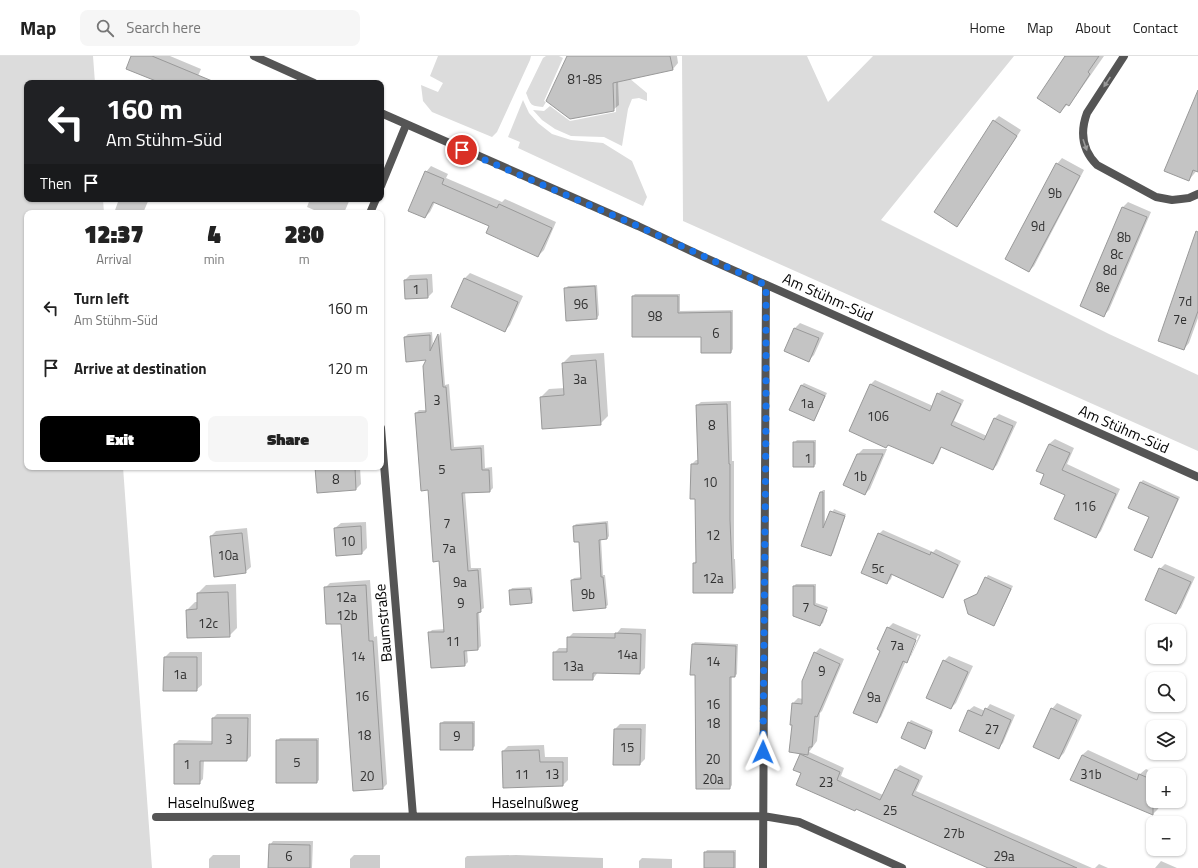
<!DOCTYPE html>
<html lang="en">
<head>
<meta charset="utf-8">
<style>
	body { margin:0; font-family:"Titillium Web",sans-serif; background:#f6f6f6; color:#222; height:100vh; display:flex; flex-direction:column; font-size:15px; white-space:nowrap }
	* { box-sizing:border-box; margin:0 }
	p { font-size:13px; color:#767676 }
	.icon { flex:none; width:22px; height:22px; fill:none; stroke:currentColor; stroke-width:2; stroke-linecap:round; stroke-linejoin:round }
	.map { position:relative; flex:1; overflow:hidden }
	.sheet { position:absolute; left:24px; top:154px; width:360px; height:260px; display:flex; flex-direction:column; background:#fff; border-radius:8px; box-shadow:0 1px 3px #0004 }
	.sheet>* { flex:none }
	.hud { position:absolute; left:24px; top:24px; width:360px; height:122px; border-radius:8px; box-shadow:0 1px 3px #0004; background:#202124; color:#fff; overflow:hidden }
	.controls { position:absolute; left:1146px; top:568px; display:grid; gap:8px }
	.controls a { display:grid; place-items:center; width:40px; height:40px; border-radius:8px; background:#fff; box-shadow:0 1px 3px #0004; font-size:20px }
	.pin { position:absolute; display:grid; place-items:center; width:34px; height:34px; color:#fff; margin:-17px; border:2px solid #fff; border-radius:50%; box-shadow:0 1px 4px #0007 }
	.me { position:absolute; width:44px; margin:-22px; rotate:1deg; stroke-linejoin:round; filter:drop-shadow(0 0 3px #0008) }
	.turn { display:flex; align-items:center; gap:14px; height:84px; padding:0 16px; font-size:18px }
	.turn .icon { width:52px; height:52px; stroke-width:2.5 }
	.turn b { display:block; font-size:28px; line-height:34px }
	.then { display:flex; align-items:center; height:38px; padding:0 16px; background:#0003; gap:8px; font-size:15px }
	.eta { display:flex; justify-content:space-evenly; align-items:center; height:68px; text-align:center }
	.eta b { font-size:24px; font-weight:800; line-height:28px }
	.button { display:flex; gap:8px; margin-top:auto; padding:8px 16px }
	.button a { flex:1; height:46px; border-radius:8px; background:#000; color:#fff; font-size:16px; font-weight:800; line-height:46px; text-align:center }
	.button a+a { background:#f6f6f6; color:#222 }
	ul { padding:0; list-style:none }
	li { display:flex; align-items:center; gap:12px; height:60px; padding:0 16px }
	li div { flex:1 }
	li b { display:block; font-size:15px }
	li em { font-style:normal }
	header { display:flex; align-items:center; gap:24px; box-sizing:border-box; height:56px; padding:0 20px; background:#fff; border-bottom:1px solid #e0e0e0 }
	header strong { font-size:19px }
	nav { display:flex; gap:22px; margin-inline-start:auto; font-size:14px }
	.search { width:280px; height:36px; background:#f6f6f6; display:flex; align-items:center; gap:10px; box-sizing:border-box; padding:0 14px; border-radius:8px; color:#767676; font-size:15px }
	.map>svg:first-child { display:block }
	.green { fill:#dcdcdc }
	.shadow { fill:#0003; fill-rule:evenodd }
	.building { fill:#c4c4c4; stroke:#999 }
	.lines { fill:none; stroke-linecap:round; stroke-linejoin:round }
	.minor { stroke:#555; stroke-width:8 }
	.oneway { fill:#999 }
	.route { stroke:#1a73e8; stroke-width:7; stroke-dasharray:0 12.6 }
	.labels { text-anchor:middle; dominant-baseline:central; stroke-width:3.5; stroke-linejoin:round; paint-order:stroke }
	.number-label { font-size:13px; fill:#313131 }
	.street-label { font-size:15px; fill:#000; stroke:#fff }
</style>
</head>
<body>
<header>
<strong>Map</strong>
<div class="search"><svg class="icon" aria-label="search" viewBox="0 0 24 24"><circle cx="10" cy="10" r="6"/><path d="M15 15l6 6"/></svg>Search here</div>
<nav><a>Home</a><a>Map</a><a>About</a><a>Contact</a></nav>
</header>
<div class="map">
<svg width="1198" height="812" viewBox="0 0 1198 812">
	<rect width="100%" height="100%" fill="#fff"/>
	<path class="green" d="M0,0H93L95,27H27V143H103L104,157H27V411H123L152,812H0Z
		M438,0H531L530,4L497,76L492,81L432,56L423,45L421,29L438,36L443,27L430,20Z
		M546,0H559L563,2L544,45L546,46L543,51C530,50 531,49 526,37L543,2Z
		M682,0H807L828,46L873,0H1014L881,164L1109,278L1198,319V395L683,165Z
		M621,19L629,22L647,37V45L639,42L632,43L628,53L622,90L604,81L571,80L555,73L542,64L533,54L544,55L550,50L570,65L616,56V26H621Z
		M523,44L529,57L538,67L552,78L571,84L603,87L632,105L647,141L643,150L518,92L520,86L508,81Z"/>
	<path class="shadow" d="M133,0H170L201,13L195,27H158L159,25Z
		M568,0H677L678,7L673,13L618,25L619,49L613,54Z
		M1067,0H1104L1076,40L1060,56Z
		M1198,36V113L1189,124Z
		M999,60L1021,74L962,164L957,169L994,65Z
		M1062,102L1084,114L1034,210L1029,215L1057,108Z
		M431,110L448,118L446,122L502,146L505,143L556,166L544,194L538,200L490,170L435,146L430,156L425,161L426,116Z
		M119,143H149L143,157H114Z
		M310,143H350L344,157H321L307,151Z
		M1128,146L1151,156L1109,254L1104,259L1081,250L1123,151Z
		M1198,178V262L1189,287L1184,293Z
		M470,217L523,240L510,269L505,275L452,251L465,222Z
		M432,218L433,236L428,241L405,224L410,219Z
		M597,229L599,259L597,262L565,233L568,230Z
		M635,238H680V255L733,254V293L731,296L702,280L633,240Z
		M800,267L824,277L814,299L809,304L785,294L795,272Z
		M432,276L433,291L441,276L445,329L449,328L454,391L484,389L485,412L492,411L493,432L490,435L465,436L471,512H481L484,552L479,555L481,590L478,593L467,594L468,606L465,609L429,577L432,574L445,573L440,504L416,357L419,354H427L428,303L405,281L408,278Z
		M604,297L608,360L600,368L541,341L549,333L565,332L563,307L571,299Z
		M875,324L933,350L938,338L942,334L964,344L954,365L987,380L995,362L999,358L1017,366L997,409L993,413L942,390L937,403L933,407L889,388L850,374L871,328Z
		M804,327L827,337L816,361L814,364L791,353L802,329Z
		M731,345L732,405H734V503H735L736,532L732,536L694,507L697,504L696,442L692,408L696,404H699L697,349L701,346Z
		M1055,383L1074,392L1067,408L1120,433L1101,475L1096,481L1066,438L1045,417L1049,388Z
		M797,384H816V408L814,410L794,387Z
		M863,393H887L870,433L865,438L858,398Z
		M317,411H360L361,428L356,433Z
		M1143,424L1180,441L1154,498L1152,500L1150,461L1140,427Z
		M823,434H825V471L834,453L846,458L833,497L831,499L803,490L821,436Z
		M608,465L609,480L607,483H601L603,519H605L608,549L605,551L572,524L574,522L582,521L580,485L574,470L576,468Z
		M366,466L367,492L362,497L337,499L335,472L341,467Z
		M247,472L251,511L245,516L211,480L216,475Z
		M883,474L933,496L936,493L961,505L946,537L943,541L893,517L891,523L887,527L879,478Z
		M1165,508L1195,521L1181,552L1176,557L1160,513Z
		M988,519L1013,530L996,566L994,569L965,544L978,537Z
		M370,524L374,581L377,580L387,728L383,732L342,567L326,531L330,527Z
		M236,528L237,572L229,580L187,554L195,546H198V537L206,529Z
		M796,528H816V547L828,551L823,567L820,569L794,530Z
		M532,531L533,544L531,546L510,535L512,532Z
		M893,567L921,579L911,600L906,605L881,661L876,666L881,594L888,572ZM918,579L919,580L910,601H908Z
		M621,572L646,573L645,612L640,617L598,616L593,623L554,597L559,592H568V582L573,577H617Z
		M695,586L738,588L737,618L735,620H732V729L730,732L696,618L693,588Z
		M820,592L844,603L822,655L820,657L817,685L809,696L844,712L841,720L883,739L895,714L900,709L923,720L916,735L1092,812H992L802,717L800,699L802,697L794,668L793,647L798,642L803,643L815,597Z
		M170,596H202V629L196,634L165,601Z
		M949,600L973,610L956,647L951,652L944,605Z
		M1057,647L1082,659L1064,697L1059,702L1052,653Z
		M990,648L1015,659L1003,687L998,692L960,675L969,654L974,650L985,655Z
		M217,658H251V700L247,704H204L203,723L199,727L175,688L179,684L213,685V662Z
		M911,664L933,674L927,689L925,692L909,667Z
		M444,665H475V690L472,693L441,667Z
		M620,668H646L645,703L640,708H614L615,673Z
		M280,682H319V724L317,726L277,685Z
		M544,689L545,701H568V724L563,729L504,731L503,695L508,690Z
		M1088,694L1140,718L1146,713L1159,719H1153V745H1162L1158,753L1153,758L1082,699Z
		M273,785H313L312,812H269L270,789Z
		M707,794H736V812H705V797Z
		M213,799H240V812H209V803Z
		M354,799H380V812H350V803Z
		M516,799L603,802V812H465V802L467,800Z
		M642,802L672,803V812H639V805Z
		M1161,805L1177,812H1155Z
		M1099,808L1108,812H1095Z"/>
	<path class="building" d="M131,0H152L217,27H161L126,13Z
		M567,0H670L673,14L613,27L614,55L570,63L546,45Z
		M1065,0H1099L1088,16L1090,18L1069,50L1066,48L1060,57L1037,42Z
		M1198,34V116L1193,114L1189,125L1164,115Z
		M993,64L1017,80L957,171L934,156Z
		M1056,107L1080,120L1029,216L1005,203Z
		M425,115L444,123L442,128L497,152L499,148L552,172L538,201L486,177L489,170L433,146L425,162L408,155Z
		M1122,151L1147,161L1104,261L1080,250Z
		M1196,175L1198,176V255L1184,294L1158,285Z
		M464,222L518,246L505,276L451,251Z
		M427,223L428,242L405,243L404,224Z
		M595,230L597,263L566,265L564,232Z
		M632,240H678V257L731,256V297H701V281H632Z
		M794,272L819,282L809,306L784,295Z
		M438,278L443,331H446L451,394L481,392L482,414H489L490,436L462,437L468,515L478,514L481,556L477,557L478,594L464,595L465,610L431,612L428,576H444L439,505L433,506L428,434L421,435L415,357L426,356L423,310L426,304L406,306L404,281L430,279V295Z
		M596,304L601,369L542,373L540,341L564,339L562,307Z
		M870,328L930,355L937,337L961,348L951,369L984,384L994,362L1013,370L993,414L941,391L933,408L888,389L886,392L849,375Z
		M801,329L825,340L814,365L789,354Z
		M727,348L729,408H730V464L733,537H693V507H696L695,443H690L691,408H698L696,349Z
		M793,386H814V411H793Z
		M1049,388L1070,397L1062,414L1116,438L1096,482L1054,463L1065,439L1040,428L1044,418L1036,415Z
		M857,398H883L865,439L843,429Z
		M315,411H355L356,434L317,437Z
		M1140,426L1178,443L1152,502L1134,494L1149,461L1128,452Z
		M820,436H823V472L830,455L845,460L831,500L801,490Z
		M606,467L607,483L599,484L601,521H603L606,552L573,555L571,524L581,523L579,486H574L573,470Z
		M361,470L362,498L336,500L334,472Z
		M242,477L246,517L214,521L210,480Z
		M878,477L930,499L931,496L958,509L943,542L891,518L887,528L861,517Z
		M1159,512L1191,526L1176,558L1145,544Z
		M985,521L1011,533L994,570L968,558L964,544L977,538Z
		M366,529L369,585H373L383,733L353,735L341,568H326L324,531Z
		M793,530H814V549L827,554L820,570L793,560Z
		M530,533L532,547L510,549L509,534Z
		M228,536L230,581L187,582L186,554L197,553V537Z
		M887,571L916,584L907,607L903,605L877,667L853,657L880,595L877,593Z
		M615,577L641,578L640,618L593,617V624H553V596H567V581L615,582Z
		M692,588L736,590L735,621H730V733H696L695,619H690Z
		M814,596L840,608L817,661L815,660L812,691H809L808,699L789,696L792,669H790L792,647L802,648V625Z
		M164,601H197V635H163Z
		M943,604L968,616L951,653L926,642Z
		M985,652L1011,664L999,693L959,675L968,654L982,660Z
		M1051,652L1077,664L1059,703L1033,691Z
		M212,662H248L247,705H200V728H174V688H212Z
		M908,666L932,676L925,693L901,682Z
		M440,667H473V694H440Z
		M614,673H641L640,709H613Z
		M276,684H317V727H276Z
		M539,694L540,706H563V730L503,732L502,695Z
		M800,698L840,716L837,724L880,744L895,713L919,724L912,739L1077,812H988L856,753L855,755L796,729L801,717L793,714Z
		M1082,699L1137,724L1139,718L1153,724V759L1070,724Z
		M269,788L310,789V812H268Z
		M704,796H734V812H704Z"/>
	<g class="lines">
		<path class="minor" d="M254,0L314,27
			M1124,0L1087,57C1080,76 1082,94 1097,109L1156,141L1172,144L1181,143L1189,142L1198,138
			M381,57L638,170L706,202L1198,421
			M381,130L406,69
			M370,157L376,143
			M381,372L413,760
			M156,761L763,760L799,766L902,812
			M763,812L766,229"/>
	</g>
	<defs><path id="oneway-solid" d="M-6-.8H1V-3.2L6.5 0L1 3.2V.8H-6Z"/></defs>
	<g class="oneway">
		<use href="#oneway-solid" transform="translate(1107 26) rotate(124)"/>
		<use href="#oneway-solid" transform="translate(1085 89) rotate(71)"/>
	</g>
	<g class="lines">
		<path class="route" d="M462,94L638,170L766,229V360L763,696"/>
	</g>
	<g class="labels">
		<g class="number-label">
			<text x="585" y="23">81-85</text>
			<text x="1055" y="137">9b</text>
			<text x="1038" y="170">9d</text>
			<text x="1124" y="181">8b</text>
			<text x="1117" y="198">8c</text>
			<text x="1110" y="214">8d</text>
			<text x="1103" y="231">8e</text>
			<text x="416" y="233">1</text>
			<text x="1185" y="245">7d</text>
			<text x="581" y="248">96</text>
			<text x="655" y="260">98</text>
			<text x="1180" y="263">7e</text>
			<text x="716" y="277">6</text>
			<text x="580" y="323">3a</text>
			<text x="437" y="344">3</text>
			<text x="807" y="347">1a</text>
			<text x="878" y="360">106</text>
			<text x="712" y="369">8</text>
			<text x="808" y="402">1</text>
			<text x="442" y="413">5</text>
			<text x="860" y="420">1b</text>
			<text x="336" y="423">8</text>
			<text x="710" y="426">10</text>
			<text x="1085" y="450">116</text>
			<text x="447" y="467">7</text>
			<text x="713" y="479">12</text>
			<text x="348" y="485">10</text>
			<text x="449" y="492">7a</text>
			<text x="228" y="499">10a</text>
			<text x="878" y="512">5c</text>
			<text x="713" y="522">12a</text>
			<text x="460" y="526">9a</text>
			<text x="588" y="538">9b</text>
			<text x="346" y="541">12a</text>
			<text x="461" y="547">9</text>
			<text x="806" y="551">7</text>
			<text x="347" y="559">12b</text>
			<text x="208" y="567">12c</text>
			<text x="453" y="585">11</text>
			<text x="897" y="589">7a</text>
			<text x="627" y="598">14a</text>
			<text x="358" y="600">14</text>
			<text x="713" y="605">14</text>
			<text x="573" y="610">13a</text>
			<text x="822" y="615">9</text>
			<text x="180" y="618">1a</text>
			<text x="362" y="640">16</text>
			<text x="874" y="641">9a</text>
			<text x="713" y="648">16</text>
			<text x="713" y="667">18</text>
			<text x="992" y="673">27</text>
			<text x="364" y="679">18</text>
			<text x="457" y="680">9</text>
			<text x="229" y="683">3</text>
			<text x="627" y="691">15</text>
			<text x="713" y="703">20</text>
			<text x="297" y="706">5</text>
			<text x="187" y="708">1</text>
			<text x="522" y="718">11</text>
			<text x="552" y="718">13</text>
			<text x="1091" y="718">31b</text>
			<text x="367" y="720">20</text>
			<text x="713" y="723">20a</text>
			<text x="826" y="726">23</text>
			<text x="890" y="754">25</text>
			<text x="954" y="777">27b</text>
			<text x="289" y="800">6</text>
			<text x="1004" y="800">29a</text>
		</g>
		<g class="street-label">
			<text transform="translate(828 241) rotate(24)">Am Stühm-Süd</text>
			<text transform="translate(1124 373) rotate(24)">Am Stühm-Süd</text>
			<text transform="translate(383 567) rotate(-95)">Baumstraße</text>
			<text x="211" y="746">Haselnußweg</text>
			<text x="535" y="746">Haselnußweg</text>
		</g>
	</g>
</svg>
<div class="controls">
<a><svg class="icon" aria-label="sound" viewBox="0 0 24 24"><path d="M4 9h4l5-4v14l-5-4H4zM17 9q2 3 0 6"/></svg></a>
<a><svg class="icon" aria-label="search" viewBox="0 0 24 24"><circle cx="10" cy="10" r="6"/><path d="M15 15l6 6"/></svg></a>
<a><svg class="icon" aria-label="layers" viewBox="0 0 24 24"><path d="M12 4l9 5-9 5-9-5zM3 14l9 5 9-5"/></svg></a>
<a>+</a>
<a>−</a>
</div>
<div class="pin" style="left:462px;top:94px;background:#d93025"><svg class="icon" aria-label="arrive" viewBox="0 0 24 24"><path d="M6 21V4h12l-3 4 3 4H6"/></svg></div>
<svg class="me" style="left:763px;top:696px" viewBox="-20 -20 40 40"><path d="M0-17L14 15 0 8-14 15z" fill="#1a73e8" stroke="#fff" stroke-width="4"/></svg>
<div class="hud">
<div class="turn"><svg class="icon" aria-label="left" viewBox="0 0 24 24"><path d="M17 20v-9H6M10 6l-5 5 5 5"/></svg><div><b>160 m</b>Am Stühm-Süd</div></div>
<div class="then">Then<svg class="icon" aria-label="arrive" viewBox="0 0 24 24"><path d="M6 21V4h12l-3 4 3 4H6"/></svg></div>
</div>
<section class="sheet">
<div class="eta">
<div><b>12:37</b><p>Arrival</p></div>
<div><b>4</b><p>min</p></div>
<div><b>280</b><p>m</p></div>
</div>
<ul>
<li><svg class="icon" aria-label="left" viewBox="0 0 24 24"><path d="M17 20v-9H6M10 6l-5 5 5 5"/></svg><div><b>Turn left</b><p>Am Stühm-Süd</p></div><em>160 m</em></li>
<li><svg class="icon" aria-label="arrive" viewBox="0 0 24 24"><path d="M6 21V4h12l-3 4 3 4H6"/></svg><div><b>Arrive at destination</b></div><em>120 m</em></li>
</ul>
<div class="button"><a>Exit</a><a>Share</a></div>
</section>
</div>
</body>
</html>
